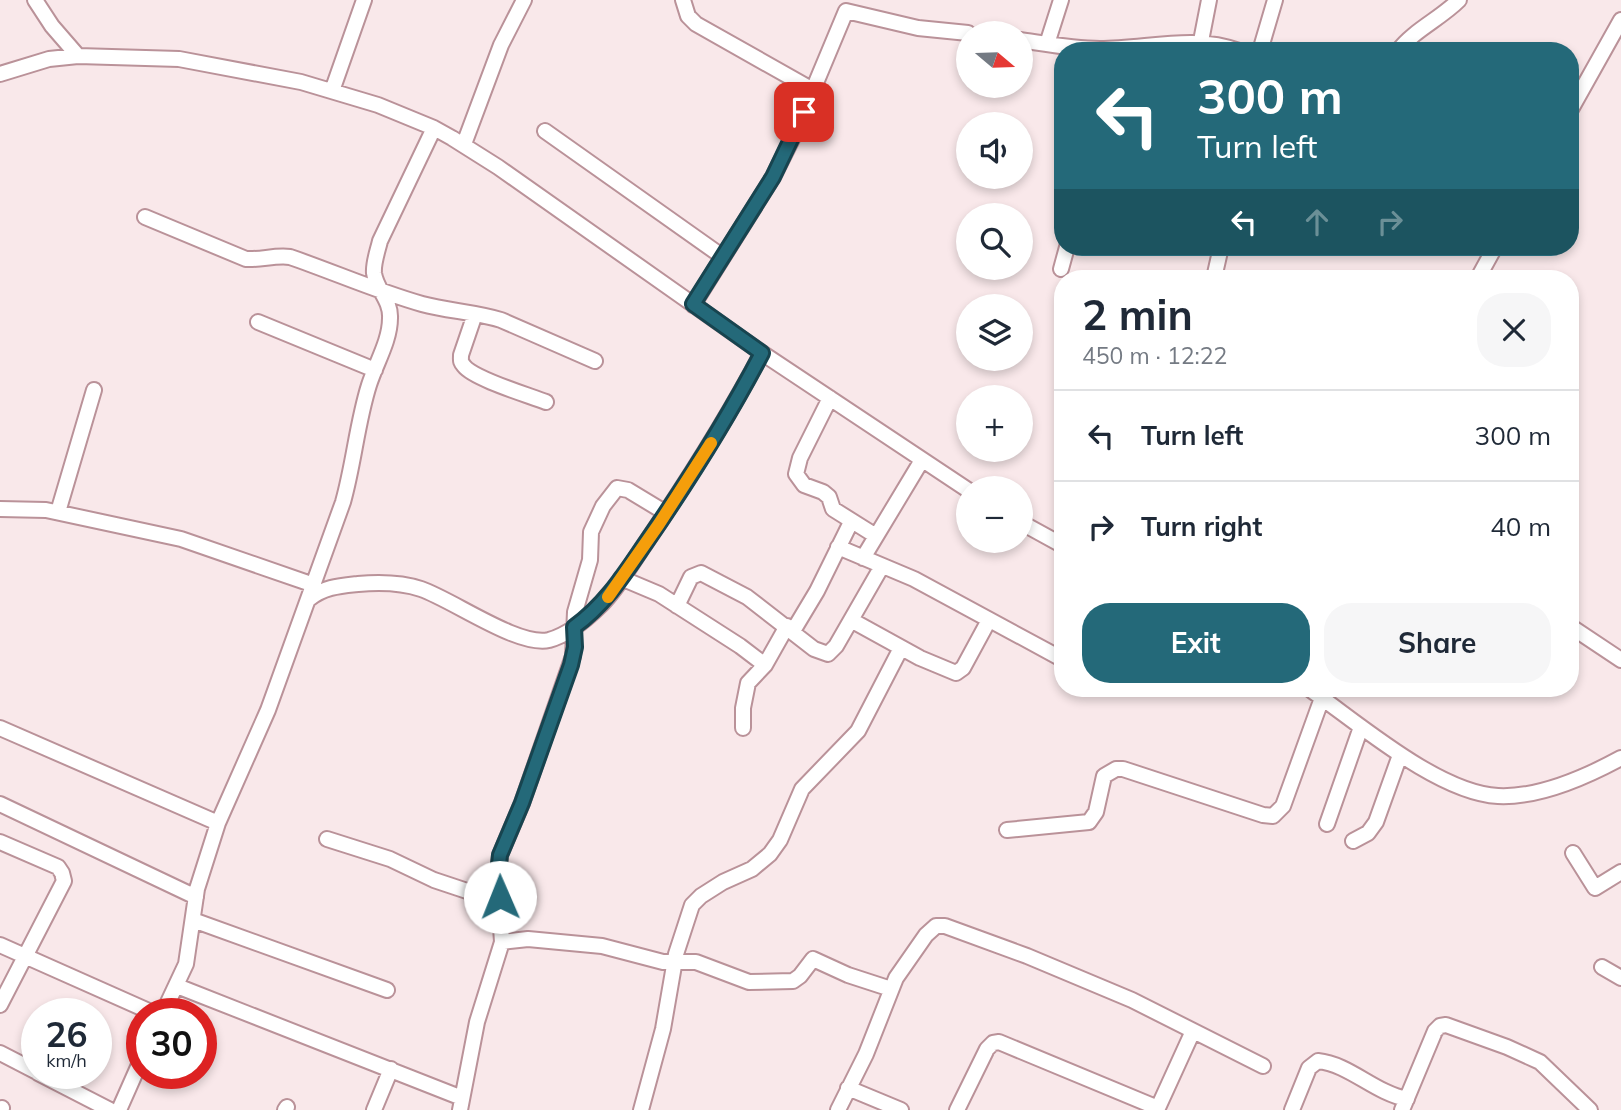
<!DOCTYPE html>
<html lang="en">
<head>
<meta charset="utf-8">
<style>
	body { margin:0; font-family:Mulish,sans-serif; background:#f6f6f7; color:#1f2937; height:100vh; display:flex; flex-direction:column; font-size:26px; white-space:nowrap }
	* { box-sizing:border-box; margin:0 }
	p { font-size:23px; color:#747a83 }
	.icon { flex:none; width:38px; height:38px; fill:none; stroke:currentColor; stroke-width:2; stroke-linecap:round; stroke-linejoin:round }
	.map { position:relative; flex:1; overflow:hidden }
	.drawer { position:absolute; left:1054px; top:270px; width:525px; height:427px; display:flex; flex-direction:column; background:#fff; border-radius:28px; box-shadow:0 4px 10px #0003 }
	.drawer>* { flex:none }
	.hud { position:absolute; left:1054px; top:42px; width:525px; height:214px; border-radius:28px; box-shadow:0 4px 10px #0003; background:#246979; color:#fff; overflow:hidden }
	.needle { width:46px; rotate:109deg }
	.buttons { position:absolute; left:956px; top:21px; display:grid; gap:14px }
	.buttons a { display:grid; place-items:center; width:77px; height:77px; border-radius:50%; background:#fff; box-shadow:0 4px 10px #0003; font-size:35px }
	.speed { position:absolute; left:21px; top:998px; display:flex; gap:14px; font-size:35px; font-weight:700; text-align:center }
	.speed>* { display:grid; place-content:center; width:91px; height:91px; border-radius:50%; background:#fff; box-shadow:0 4px 10px #0003; line-height:1 }
	.speed small { font-size:18px; font-weight:400 }
	.speed .limit { border:10px solid #d22; background:#fff; color:#111 }
	.pin { position:absolute; display:grid; place-items:center; width:60px; height:60px; color:#fff; margin:-30px; border-radius:14px; box-shadow:0 4px 10px #0006 }
	.me { position:absolute; width:77px; margin:-38px; rotate:359deg; stroke-linejoin:round; filter:drop-shadow(0 0 5px #0008) }
	.turn { display:flex; align-items:center; gap:24px; height:147px; padding:0 28px; font-size:32px }
	.turn .icon { width:91px; height:91px; stroke-width:2.5 }
	.turn b { display:block; font-size:49px; line-height:60px }
	.lanes { display:flex; align-items:center; height:66px; padding:0 28px; background:#0003; justify-content:center; gap:35px; direction:ltr }
	.lanes .off { opacity:.35 }
	.round { display:grid; place-items:center; flex:none; width:74px; height:74px; border-radius:28px; background:#f6f6f7 }
	.summary { display:flex; align-items:center; justify-content:space-between; height:119px; padding:0 28px }
	h1 { font-size:42px; font-weight:700; line-height:52px }
	.action { display:flex; gap:14px; margin-top:auto; padding:14px 28px }
	.action a { flex:1; height:80px; border-radius:28px; background:#246979; color:#fff; font-size:28px; font-weight:700; line-height:80px; text-align:center }
	.action a+a { background:#f6f6f7; color:#1f2937 }
	ul { padding:0; list-style:none }
	li { display:flex; align-items:center; gap:21px; height:91px; padding:0 28px; border-top:2px solid #e0e1e3 }
	li div { flex:1 }
	li b { display:block; font-size:26px }
	li em { font-style:normal }
	.map>svg:first-child { display:block }
	.lines { fill:none; stroke-linecap:round; stroke-linejoin:round }
	.street-casing { stroke:#ba9299; stroke-width:18 }
	.street { stroke:#fff; stroke-width:14 }
	.route-casing { stroke:#17444f; stroke-width:18 }
	.route { stroke:#246979; stroke-width:12 }
	.slow { stroke:#f59e0b; stroke-width:12 }
</style>
</head>
<body>
<div class="map">
<svg width="1621" height="1110" viewBox="0 0 1621 1110">
	<rect width="100%" height="100%" fill="#f9e8ea"/>
	<g class="lines">
		<g class="street-casing">
			<path id="street" d="M35,0L52,26L78,56
				M683,0L688,16L696,24L813,90
				M1020,40C1047,44 1073,49 1100,49C1147,49 1194,34 1239,51
				M1201,41L1209,0
				M1047,44L1061,0
				M1260,51L1275,0
				M1398,51C1414,30 1440,19 1459,0
				M0,74L49,59L78,56L179,59L301,82L378,105L434,128L452,138L498,167L762,353L968,490
				M332,91L364,0
				M1570,111L1621,20
				M545,131L723,257
				M464,144L501,45L524,0
				M145,217L246,259C261,260 275,255 290,257C334,272 376,291 422,304C448,311 475,312 501,320L595,361
				M1061,269L1067,247
				M1214,278L1221,247
				M1478,278L1495,247
				M693,305L773,177L795,133L846,11L918,28L968,33
				M475,314L461,355C461,361 460,361 464,366C474,379 528,395 546,402
				M258,322L375,370
				M830,398L800,458L796,474L804,485L823,492L829,497L833,509L876,536
				M0,509L46,510L181,539L314,585
				M58,512L94,390
				M1020,522L1062,545
				M838,547L914,579L1062,659
				M863,558L922,460
				M621,578L659,594L740,646L765,665
				M309,599C324,587 339,586 358,584C380,582 400,582 421,589C453,600 518,647 549,640C568,635 588,618 602,604C619,587 631,564 645,544C687,482 727,419 762,353
				M677,606L691,577L701,573L747,597L814,649L828,654L836,646L882,566
				M851,620L920,658L956,673L963,668L989,620
				M1570,626L1621,660
				M793,631L817,591L851,522
				M1308,688C1357,722 1438,793 1498,796C1539,798 1586,777 1621,758
				M0,728L218,823
				M743,728V708L748,683L765,665L787,626
				M0,804L196,897
				M1327,824L1361,727
				M1007,830L1089,822L1096,812L1104,776L1116,769H1123L1263,815L1273,816L1283,806L1322,698
				M327,839L390,859L434,880L500,902
				M1353,841L1368,833L1376,822L1400,755
				M0,842L58,867L62,873L64,881L0,1005
				M1573,853L1595,888L1621,872
				M193,920L387,990
				M502,942L528,939L602,946L663,962H696L749,982L793,981L800,976L813,959L848,975L891,989
				M0,945L153,1013
				M1602,967L1621,978
				M177,986L462,1098
				M163,1013L186,964L197,889L218,823L268,710L343,502C354,463 357,423 369,385C376,363 390,341 390,318C391,300 376,289 374,273C373,263 378,250 380,241L434,128
				M0,1053L37,1072
				M38,1073L110,1110
				M848,1088L901,1110
				M1,1110L2,1108
				M119,1110L142,1058
				M285,1110L287,1107
				M374,1110L391,1069
				M460,1110L477,1022L502,942L498,882L500,855L522,803L573,656L575,612L590,560L591,532L603,506L617,488L628,490L666,513
				M641,1110L663,1029L676,954L692,905L701,896L723,882L752,869L770,854L780,840L802,789L858,731L901,648
				M838,1110L866,1054L896,978L926,935L936,926H945L1027,956L1132,1000L1263,1066
				M957,1110L987,1049L993,1043L999,1042L1158,1108
				M1157,1110L1193,1031
				M1292,1110L1309,1068L1318,1061C1349,1064 1375,1093 1407,1099
				M1402,1110L1435,1031L1440,1026L1446,1025L1507,1047L1540,1062L1590,1110"/>
		</g>
		<use href="#street" class="street"/>
	</g>
	<g class="lines">
		<g class="route-casing">
			<path id="route" d="M500,897L498,873L500,855L522,803L571,665L575,647L574,627C606,604 625,573 647,541C689,480 728,418 762,353L693,304L773,177L804,112"/>
		</g>
		<use href="#route" class="route"/>
		<path class="slow" d="M608,597L659,524L711,443"/>
	</g>
</svg>
<div class="buttons">
<a><svg class="needle" viewBox="-14 -14 28 28"><path d="M0-13l5 13h-10z" fill="#e53935"/><path d="M0 13l5-13h-10z" fill="#747a83"/></svg></a>
<a><svg class="icon" aria-label="sound" viewBox="0 0 24 24"><path d="M4 9h4l5-4v14l-5-4H4zM17 9q2 3 0 6"/></svg></a>
<a><svg class="icon" aria-label="search" viewBox="0 0 24 24"><circle cx="10" cy="10" r="6"/><path d="M15 15l6 6"/></svg></a>
<a><svg class="icon" aria-label="layers" viewBox="0 0 24 24"><path d="M12 4l9 5-9 5-9-5zM3 14l9 5 9-5"/></svg></a>
<a>+</a>
<a>−</a>
</div>
<div class="speed"><div>26<small>km/h</small></div><div class="limit">30</div></div>
<div class="pin" style="left:804px;top:112px;background:#d93025"><svg class="icon" aria-label="arrive" viewBox="0 0 24 24"><path d="M6 21V4h12l-3 4 3 4H6"/></svg></div>
<svg class="me" style="left:500px;top:897px" viewBox="-20 -20 40 40"><circle r="19" fill="#fff"/><path d="M0-13L10 11 0 6-10 11z" fill="#246979"/></svg>
<div class="hud">
<div class="turn"><svg class="icon" aria-label="left" viewBox="0 0 24 24"><path d="M17 20v-9H6M10 6l-5 5 5 5"/></svg><div><b>300 m</b>Turn left</div></div>
<div class="lanes"><svg class="icon" aria-label="left" viewBox="0 0 24 24"><path d="M17 20v-9H6M10 6l-5 5 5 5"/></svg><svg class="icon off" aria-label="ahead" viewBox="0 0 24 24"><path d="M12 20V5M6 11l6-6 6 6"/></svg><svg class="icon off" aria-label="right" viewBox="0 0 24 24"><path d="M7 20v-9h11M14 6l5 5-5 5"/></svg></div>
</div>
<section class="drawer">
<div class="summary"><div><h1>2 min</h1><p>450 m · 12:22</p></div><a class="round"><svg class="icon" aria-label="close" viewBox="0 0 24 24"><path d="M6 6l12 12M18 6L6 18"/></svg></a></div>
<ul>
<li><svg class="icon" aria-label="left" viewBox="0 0 24 24"><path d="M17 20v-9H6M10 6l-5 5 5 5"/></svg><div><b>Turn left</b></div><em>300 m</em></li>
<li><svg class="icon" aria-label="right" viewBox="0 0 24 24"><path d="M7 20v-9h11M14 6l5 5-5 5"/></svg><div><b>Turn right</b></div><em>40 m</em></li>
</ul>
<div class="action"><a>Exit</a><a>Share</a></div>
</section>
</div>
</body>
</html>
